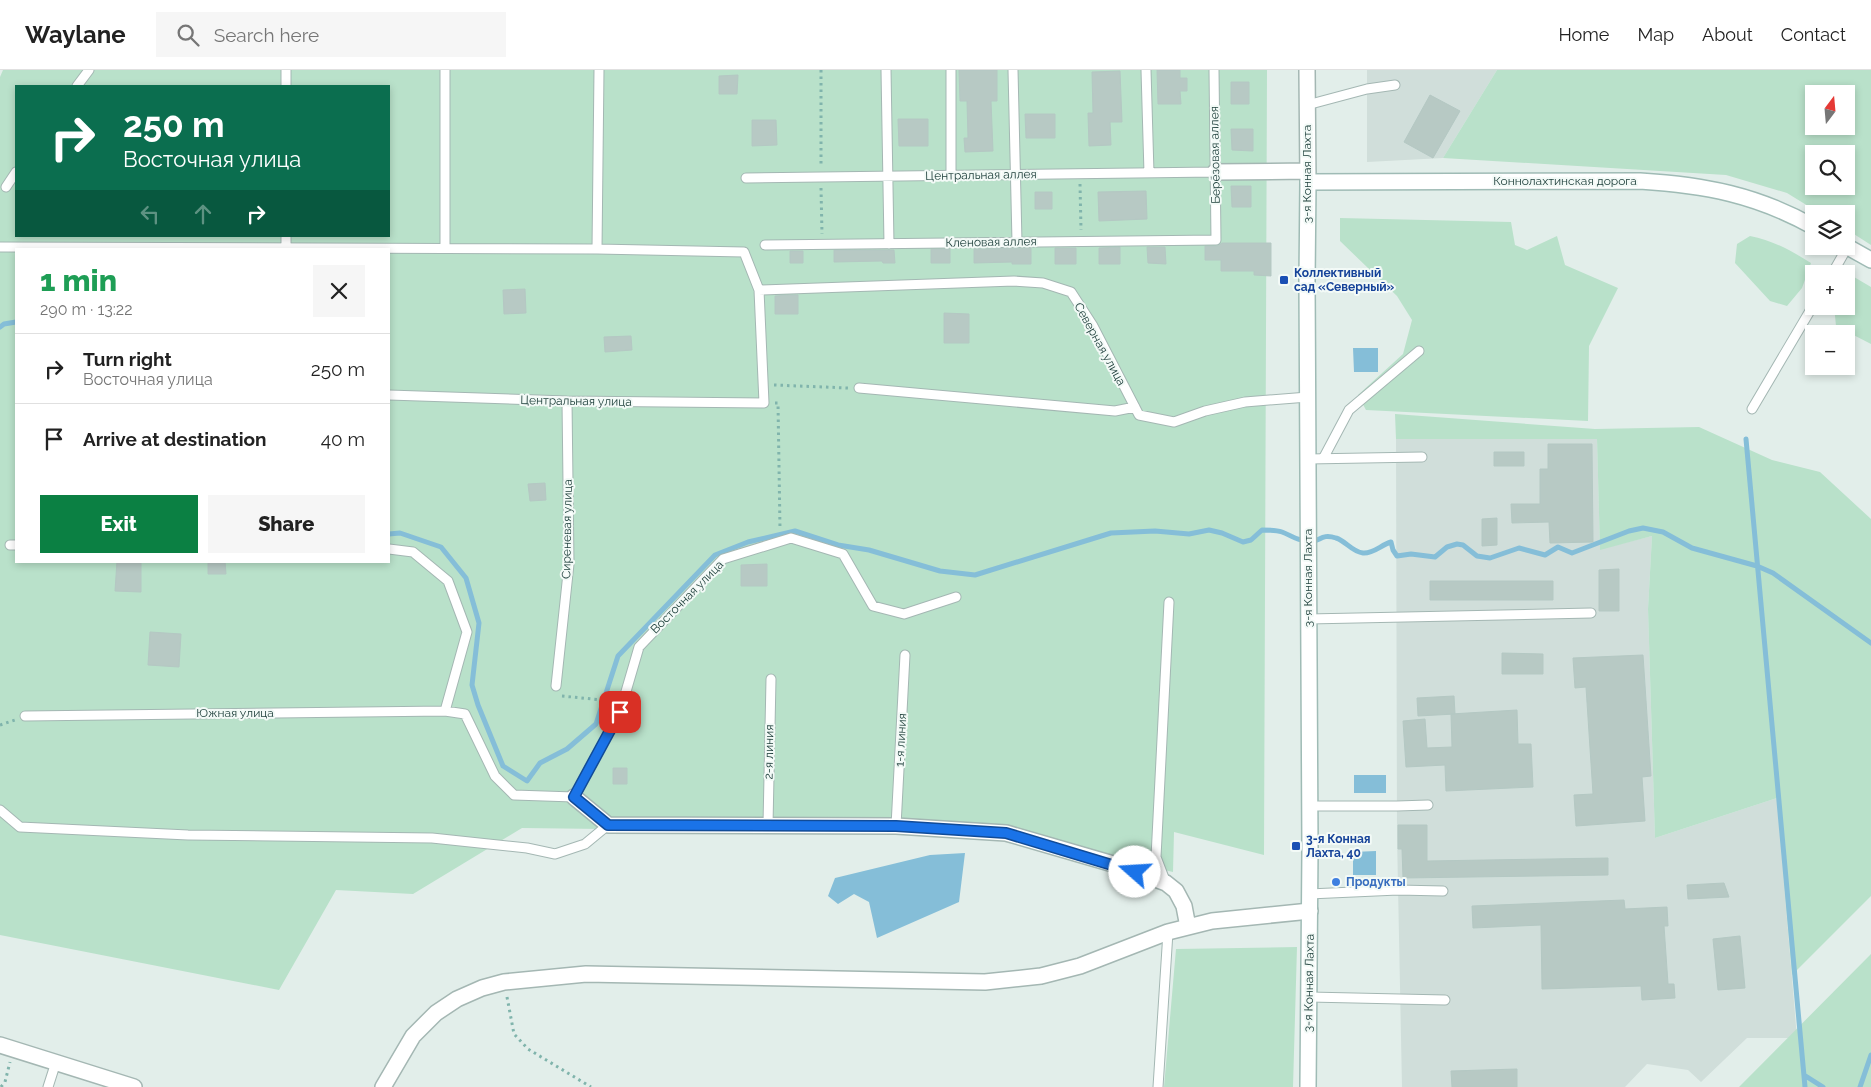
<!DOCTYPE html>
<html lang="en">
<head>
<meta charset="utf-8">
<style>
	body { margin:0; font-family:Raleway,sans-serif; background:#f6f6f6; color:#222; height:100vh; display:flex; flex-direction:column; font-size:19px; white-space:nowrap }
	* { box-sizing:border-box; margin:0 }
	p { font-size:16px; color:#767676 }
	.icon { flex:none; width:28px; height:28px; fill:none; stroke:currentColor; stroke-width:2; stroke-linecap:round; stroke-linejoin:round }
	.map { position:relative; flex:1; overflow:hidden }
	.drawer { position:absolute; left:15px; top:178px; width:375px; height:315px; display:flex; flex-direction:column; background:#fff; border-radius:0px; box-shadow:0 2px 8px #0003 }
	.drawer>* { flex:none }
	.guide { position:absolute; left:15px; top:15px; width:375px; height:152px; border-radius:0px; box-shadow:0 2px 8px #0003; background:#0b6e4f; color:#fff; overflow:hidden }
	.needle { width:32px; rotate:16deg }
	.fabs { position:absolute; left:1805px; top:15px; display:grid; gap:10px }
	.fabs a { display:grid; place-items:center; width:50px; height:50px; border-radius:0px; background:#fff; box-shadow:0 2px 8px #0003; font-size:25px }
	.pin { position:absolute; display:grid; place-items:center; width:42px; height:42px; color:#fff; margin:-21px; border-radius:10px; box-shadow:0 2px 8px #0006 }
	.me { position:absolute; width:55px; margin:-28px; rotate:289deg; stroke-linejoin:round; filter:drop-shadow(0 0 4px #0008) }
	.turn { display:flex; align-items:center; gap:18px; height:105px; padding:0 25px; font-size:22px }
	.turn .icon { width:65px; height:65px; stroke-width:2.5 }
	.turn b { display:block; font-size:35px; line-height:42px }
	.lanes { display:flex; align-items:center; height:48px; padding:0 25px; background:#0003; justify-content:center; gap:25px; direction:ltr }
	.lanes .off { opacity:.35 }
	.round { display:grid; place-items:center; flex:none; width:52px; height:52px; border-radius:0px; background:#f6f6f6 }
	.headline { display:flex; align-items:center; justify-content:space-between; height:85px; padding:0 25px }
	h1 { font-size:30px; font-weight:800; line-height:38px; color:#1e9e55 }
	.action { display:flex; gap:10px; margin-top:auto; padding:10px 25px }
	.action a { flex:1; height:58px; border-radius:0px; background:#0b8043; color:#fff; font-size:20px; font-weight:800; line-height:58px; text-align:center }
	.action a+a { background:#f6f6f6; color:#222 }
	ul { padding:0; list-style:none }
	li { display:flex; align-items:center; gap:15px; height:70px; padding:0 25px; border-top:1px solid #e0e0e0 }
	li div { flex:1 }
	li b { display:block; font-size:19px }
	li em { font-style:normal }
	header { display:flex; align-items:center; gap:30px; box-sizing:border-box; height:70px; padding:0 25px; background:#fff; border-bottom:1px solid #e0e0e0 }
	header strong { font-size:24px }
	nav { display:flex; gap:28px; margin-inline-start:auto; font-size:18px }
	.search { width:350px; height:45px; background:#f6f6f6; display:flex; align-items:center; gap:12px; box-sizing:border-box; padding:0 18px; border-radius:0px; color:#767676; font-size:19px }
	.map>svg:first-child { display:block }
	.built { fill:#d0deda }
	.green { fill:#b9e1ca; fill-rule:evenodd }
	.water { fill:#85bed8 }
	.lines { fill:none; stroke-linecap:round; stroke-linejoin:round }
	.stream { stroke:#85bed8; stroke-width:5 }
	.building { fill:#b7c9c4; stroke:#b4c8c3 }
	.service-casing { stroke:#a4b7b3; stroke-width:11 }
	.minor-casing { stroke:#a4b7b3; stroke-width:18 }
	.secondary-casing { stroke:#9fbbb5; stroke-width:18 }
	.path { stroke:#80b4ac; stroke-width:3; stroke-dasharray:2.5 4; stroke-linecap:butt }
	.service { stroke:#fff; stroke-width:9 }
	.minor { stroke:#fff; stroke-width:15 }
	.secondary { stroke:#fff; stroke-width:15 }
	.route-casing { stroke:#114b97; stroke-width:12 }
	.route { stroke:#1a73e8; stroke-width:9 }
	.transit-dot { fill:#1a4fb4; stroke:#f3faf7; stroke-width:2 }
	.shop-dot { fill:#3f7fe0; stroke:#f3faf7; stroke-width:2 }
	.labels { text-anchor:middle; dominant-baseline:central; stroke-width:4; stroke-linejoin:round; paint-order:stroke }
	.street-label { font-size:12px; fill:#20413d; stroke:#f3faf7 }
	.transit-label { font-size:12px; font-weight:bold; fill:#164399; stroke:#f3faf7; text-anchor:start }
	.shop-label { font-size:12px; font-weight:bold; fill:#366cbe; stroke:#f3faf7; text-anchor:start }
</style>
</head>
<body>
<header>
<strong>Waylane</strong>
<div class="search"><svg class="icon" aria-label="search" viewBox="0 0 24 24"><circle cx="10" cy="10" r="6"/><path d="M15 15l6 6"/></svg>Search here</div>
<nav><a>Home</a><a>Map</a><a>About</a><a>Contact</a></nav>
</header>
<div class="map">
<svg width="1871" height="1017" viewBox="0 0 1871 1017">
	<rect width="100%" height="100%" fill="#e2eeea"/>
	<path class="built" d="M1367,0H1497L1443,88L1367,92Z
		M1597,368L1600,479L1652,466L1648,539L1655,768L1777,728L1797,968H1747L1701,1012L1688,1000L1647,994L1625,1017H1402L1397,766L1396,369Z"/>
	<path class="green" d="M3,0H1267L1264,785L1174,762L1173,802L1009,764L522,758L413,824L336,820L279,920L0,865V7ZM16,16H389V166H16ZM16,179H389V491H16Z
		M1497,0H1871V175L1846,159V144H1821L1787,123L1726,105L1443,88ZM1814,24H1846V56H1814ZM1814,84H1846V116H1814Z
		M1340,148L1511,152L1515,175L1527,180L1557,166L1565,195L1618,218L1589,276L1588,351L1366,340L1358,325L1403,284L1412,250L1397,226L1340,171Z
		M1750,166C1772,170 1792,181 1811,193L1802,218L1787,236L1770,231L1735,193L1737,174Z
		M1854,207L1871,217V274L1836,256L1834,236H1846V215Z
		M1395,344L1595,359L1699,357L1772,390L1820,402L1871,449V826L1792,905L1777,728L1655,768L1648,539L1652,466L1600,480L1597,369H1396Z
		M1297,877L1293,1017H1164L1176,879Z
		M1871,884V1017H1739Z"/>
	<path class="water" d="M1353,278H1378V302H1354Z
		M1354,705H1386V723H1354Z
		M1376,781V805H1353V782Z
		M965,783L959,832L877,868L869,832L854,824L838,834L828,826L835,808L930,785Z"/>
	<g class="lines">
		<path class="stream" d="M0,257L4,254L16,252
			M1746,369L1805,1017
			M389,464L400,463L441,477L466,508L479,553L472,615L478,635L503,696L527,711L540,693L567,679L596,654L618,586L715,485L748,472L795,461L838,475L869,480L940,501L975,505L1111,463L1155,461L1189,464L1209,460L1222,463L1243,472L1251,470L1262,460C1268,460 1276,460 1282,462C1293,466 1296,471 1311,471C1320,472 1321,463 1336,468C1346,471 1352,482 1363,483C1373,484 1381,475 1391,472L1393,480L1397,486L1411,484L1435,487L1447,477L1457,474L1463,475L1477,486L1490,488L1519,478L1545,485L1558,477L1572,483L1629,461L1643,458L1663,462L1692,478L1757,496L1773,503L1871,573
			M1804,1005L1823,1017
			M1860,1017L1871,985"/>
	</g>
	<path class="building" d="M959,0H997V31H991L993,81L965,82L964,68H968L967,31H960Z
		M1157,0H1180V8H1187V21H1180L1181,34H1158Z
		M1120,1L1122,52H1110L1111,75L1089,76L1088,43H1093L1092,2Z
		M738,5L737,24H719V6Z
		M1231,12H1249V34H1231Z
		M1430,25L1460,41L1433,88L1404,72Z
		M1025,44H1055V68H1026Z
		M898,49H928V76H899Z
		M752,50H776L777,75L752,76Z
		M1231,59H1253V81L1232,80Z
		M1231,116H1251V137H1232Z
		M1146,121L1147,149L1099,151L1098,122Z
		M1035,122H1052V139H1035Z
		M1222,173H1271V206L1254,205V201H1221V190H1205V176H1217Z
		M1120,177V194H1099V178Z
		M1147,177H1165L1166,194L1148,193Z
		M1031,178V194H1012V192L974,193V179Z
		M1055,178H1076V194H1055Z
		M931,179H950V193H931Z
		M834,180H894L895,193H883L882,191L834,192Z
		M790,181H803V193H790Z
		M525,219L526,243L504,244L503,220Z
		M788,225H798V244H775V226Z
		M944,243L969,244V273H944Z
		M631,266L632,280L605,282L604,267Z
		M1548,374H1592L1593,472L1550,473L1549,452L1512,453L1511,434H1540V399H1548Z
		M1494,382H1524V396H1494Z
		M545,413L546,430L530,431L528,414Z
		M1497,448V475L1482,476V449Z
		M117,491H141V522L115,521Z
		M208,491H225L226,504H208Z
		M767,494V516H741V495Z
		M1619,499V541H1599V500Z
		M1430,511H1553V530H1430Z
		M150,562L181,564L179,597L148,595Z
		M1502,583L1543,584V604H1502Z
		M1643,585L1651,706L1642,707L1645,751L1576,756L1574,725L1593,724L1586,617L1575,618L1573,588Z
		M1454,626L1455,644L1418,646L1417,628Z
		M1517,640L1518,674H1531L1533,717L1446,721L1445,695L1406,697L1403,651L1425,649L1427,678L1452,677L1451,644Z
		M613,698H627V714H613Z
		M1398,755H1427V791L1608,788V805L1403,808L1402,779H1398Z
		M1724,813L1729,827L1688,829L1687,815Z
		M1624,830L1625,839L1667,837L1668,856H1664L1668,914H1674L1675,928L1642,930L1641,916L1542,919L1541,855L1473,858L1472,836Z
		M1740,866L1745,918L1718,920L1713,869Z
		M1517,999V1017H1452L1451,1001Z"/>
	<g class="lines">
		<g class="service-casing">
			<path id="service" d="M886,0L889,174
				M951,0V105
				M1013,0L1017,172
				M1146,0L1149,103
				M77,16L89,0
				M286,16V0
				M1307,35L1367,19L1395,15
				M746,108L1215,102
				M6,117L16,102
				M286,166V178
				M765,175L1216,170L1214,0
				M0,177L597,179L744,182L759,220L764,333L567,331L389,325
				M445,178V0
				M597,179L599,0
				M1832,204L1848,176
				M759,220L1014,211L1043,213L1071,222L1093,256L1139,345L1174,352L1205,341L1245,332L1308,327
				M859,318L1115,341L1135,337
				M1752,339L1814,234
				M1324,387L1349,340L1419,281
				M1308,389L1422,387
				M10,475H16
				M389,479L413,482L448,511L467,562L445,641L465,644L495,706L514,725L574,727L620,642L639,577L723,489L791,468L843,484L873,536L904,544L956,527
				M1308,549L1591,543
				M556,616L569,494L567,331
				M25,646L445,641
				M1309,736H1397L1428,735
				M0,740L20,757L188,765L432,768L527,778L555,784L585,774L608,755
				M768,755L771,609
				M896,756L905,585
				M1166,813L1156,787L1169,532
				M1309,824L1398,820L1443,821
				M1309,927L1445,930
				M48,1017L56,992
				M1158,1017L1168,862"/>
		</g>
		<g class="minor-casing">
			<path id="minor" d="M1307,0L1308,112
				M1215,102L1308,101
				M574,727L608,755L896,756L1006,763L1120,796L1166,813L1176,821L1184,836L1188,857
				M0,975L134,1017
				M383,1017L413,966L436,943L457,929L482,918L504,912L586,904L985,912L1041,906L1080,896L1168,862L1212,851L1310,841"/>
		</g>
		<g class="secondary-casing">
			<path id="secondary" d="M1846,176L1871,190
				M1308,1017L1310,779L1307,211L1308,112L1640,111C1705,115 1757,125 1814,157"/>
		</g>
		<path class="path" d="M821,0V97
			M1080,114L1081,160
			M821,118L822,164
			M774,315L848,318
			M775,333H778L780,459
			M562,626L613,631
			M0,655L15,650
			M507,927L514,964L528,979L591,1017
			M1,1017L5,1012L10,992"/>
		<use href="#service" class="service"/>
		<use href="#minor" class="minor"/>
		<use href="#secondary" class="secondary"/>
	</g>
	<g class="lines">
		<g class="route-casing">
			<path id="route" d="M620,642L574,727L608,755L896,756L1006,763L1135,802"/>
		</g>
		<use href="#route" class="route"/>
	</g>
	<g class="transit-dot">
		<rect x="1279" y="205" width="10" height="10" rx="2.5"/>
		<rect x="1291" y="771" width="10" height="10" rx="2.5"/>
	</g>
	<circle class="shop-dot" cx="1336" cy="812" r="5"/>
	<g class="labels">
		<g class="street-label">
			<text transform="translate(1215 85) rotate(-91)">Берёзовая аллея</text>
			<text transform="translate(1307 104) rotate(-90)">3-я Конная Лахта</text>
			<text transform="translate(981 105) rotate(-1)">Центральная аллея</text>
			<text x="1565" y="111">Коннолахтинская дорога</text>
			<text transform="translate(991 172) rotate(-1)">Кленовая аллея</text>
			<text transform="translate(1100 274) rotate(61)">Северная улица</text>
			<text transform="translate(576 331) rotate(1)">Центральная улица</text>
			<text transform="translate(567 459) rotate(-89)">Сиреневая улица</text>
			<text transform="translate(1308 508) rotate(-90)">3-я Конная Лахта</text>
			<text transform="translate(687 527) rotate(-45)">Восточная улица</text>
			<text x="235" y="643">Южная улица</text>
			<text transform="translate(901 670) rotate(-87)">1-я линия</text>
			<text transform="translate(769 682) rotate(-89)">2-я линия</text>
			<text transform="translate(1309 913) rotate(-89)">3-я Конная Лахта</text>
		</g>
		<g class="transit-label">
			<text x="1294" y="203">Коллективный<tspan x="1294" dy="14">сад «Северный»</tspan></text>
			<text x="1306" y="769">3-я Конная<tspan x="1306" dy="14">Лахта, 40</tspan></text>
		</g>
		<g class="shop-label">
			<text x="1346" y="812">Продукты</text>
		</g>
	</g>
</svg>
<div class="fabs">
<a><svg class="needle" viewBox="-14 -14 28 28"><path d="M0-13l5 13h-10z" fill="#e53935"/><path d="M0 13l5-13h-10z" fill="#767676"/></svg></a>
<a><svg class="icon" aria-label="search" viewBox="0 0 24 24"><circle cx="10" cy="10" r="6"/><path d="M15 15l6 6"/></svg></a>
<a><svg class="icon" aria-label="layers" viewBox="0 0 24 24"><path d="M12 4l9 5-9 5-9-5zM3 14l9 5 9-5"/></svg></a>
<a>+</a>
<a>−</a>
</div>
<div class="pin" style="left:620px;top:642px;background:#d93025"><svg class="icon" aria-label="arrive" viewBox="0 0 24 24"><path d="M6 21V4h12l-3 4 3 4H6"/></svg></div>
<svg class="me" style="left:1135px;top:802px" viewBox="-20 -20 40 40"><circle r="19" fill="#fff"/><path d="M0-13L10 11 0 6-10 11z" fill="#1a73e8"/></svg>
<div class="guide">
<div class="turn"><svg class="icon" aria-label="right" viewBox="0 0 24 24"><path d="M7 20v-9h11M14 6l5 5-5 5"/></svg><div><b>250 m</b>Восточная улица</div></div>
<div class="lanes"><svg class="icon off" aria-label="left" viewBox="0 0 24 24"><path d="M17 20v-9H6M10 6l-5 5 5 5"/></svg><svg class="icon off" aria-label="ahead" viewBox="0 0 24 24"><path d="M12 20V5M6 11l6-6 6 6"/></svg><svg class="icon" aria-label="right" viewBox="0 0 24 24"><path d="M7 20v-9h11M14 6l5 5-5 5"/></svg></div>
</div>
<section class="drawer">
<div class="headline"><div><h1>1 min</h1><p>290 m · 13:22</p></div><a class="round"><svg class="icon" aria-label="close" viewBox="0 0 24 24"><path d="M6 6l12 12M18 6L6 18"/></svg></a></div>
<ul>
<li><svg class="icon" aria-label="right" viewBox="0 0 24 24"><path d="M7 20v-9h11M14 6l5 5-5 5"/></svg><div><b>Turn right</b><p>Восточная улица</p></div><em>250 m</em></li>
<li><svg class="icon" aria-label="arrive" viewBox="0 0 24 24"><path d="M6 21V4h12l-3 4 3 4H6"/></svg><div><b>Arrive at destination</b></div><em>40 m</em></li>
</ul>
<div class="action"><a>Exit</a><a>Share</a></div>
</section>
</div>
</body>
</html>
